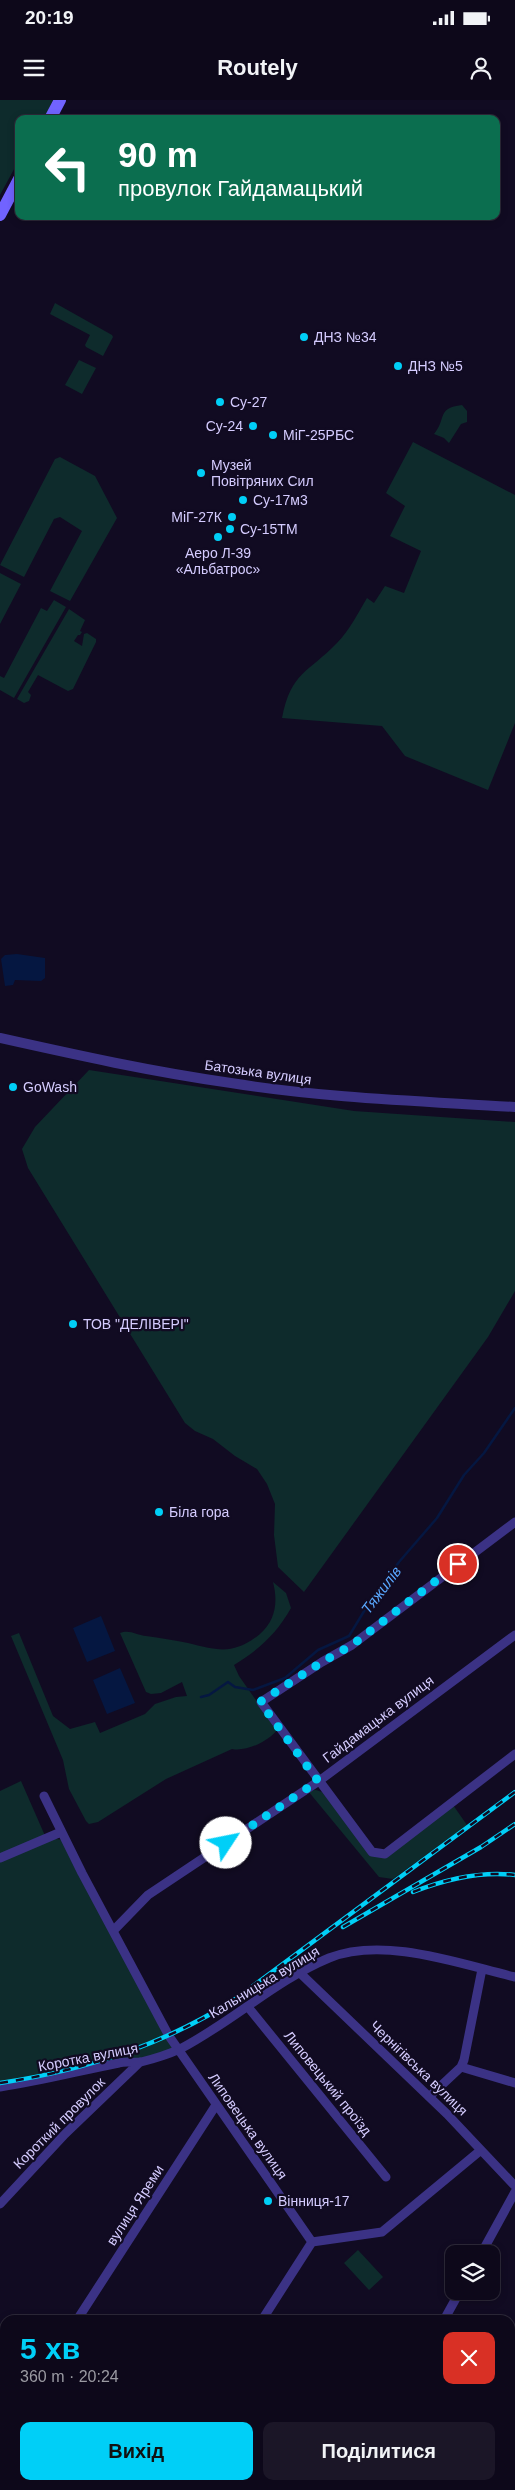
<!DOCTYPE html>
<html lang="uk">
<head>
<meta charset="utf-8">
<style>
	body { margin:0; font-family:Arial,sans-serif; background:#1b1627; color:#f1f3f6; height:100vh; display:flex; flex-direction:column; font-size:19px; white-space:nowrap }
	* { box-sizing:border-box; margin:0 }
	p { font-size:16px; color:#9a9aa2 }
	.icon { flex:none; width:28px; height:28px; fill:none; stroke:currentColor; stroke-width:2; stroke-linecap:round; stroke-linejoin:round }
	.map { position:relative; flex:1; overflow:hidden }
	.details { position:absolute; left:0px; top:2215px; width:515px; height:175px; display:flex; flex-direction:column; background:#0d081a; border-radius:15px 15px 0 0; box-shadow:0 2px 8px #0003,0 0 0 1px #2d2939 }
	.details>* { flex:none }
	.guide { position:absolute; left:15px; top:15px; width:485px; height:105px; border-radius:10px; box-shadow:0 2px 8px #0003,0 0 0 1px #2d2939; background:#0b6e4f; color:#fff; overflow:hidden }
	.buttons { position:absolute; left:445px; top:2145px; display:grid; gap:10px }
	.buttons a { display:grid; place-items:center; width:55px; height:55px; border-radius:10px; background:#0d081a; box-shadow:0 2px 8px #0003,0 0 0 1px #2d2939; font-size:25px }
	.pin { position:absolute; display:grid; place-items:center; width:42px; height:42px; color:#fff; margin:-21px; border:2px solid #fff; border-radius:50%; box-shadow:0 1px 5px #0007 }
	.me { position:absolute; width:55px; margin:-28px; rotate:56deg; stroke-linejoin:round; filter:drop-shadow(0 0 4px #0008) }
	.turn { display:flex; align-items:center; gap:18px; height:105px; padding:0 20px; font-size:22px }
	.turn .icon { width:65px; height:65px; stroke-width:2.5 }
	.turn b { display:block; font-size:35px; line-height:42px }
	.round { display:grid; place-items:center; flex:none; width:52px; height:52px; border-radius:10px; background:#1b1627 }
	.head { display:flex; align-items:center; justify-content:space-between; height:85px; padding:0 20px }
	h1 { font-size:30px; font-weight:700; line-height:38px; color:#00cff7 }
	.cta { display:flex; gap:10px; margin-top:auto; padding:10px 20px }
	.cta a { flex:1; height:58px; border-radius:10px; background:#00cff7; color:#111; font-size:20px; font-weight:700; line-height:58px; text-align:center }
	.cta a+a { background:#1b1627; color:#f1f3f6 }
	.status { display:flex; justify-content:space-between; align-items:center; height:35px; padding:0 25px; background:#0d081a; direction:ltr }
	.status svg { height:14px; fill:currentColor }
	header { display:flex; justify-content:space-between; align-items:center; height:65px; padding:0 20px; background:#0d081a; font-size:22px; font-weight:700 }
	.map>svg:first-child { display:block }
	.green { fill:#0e2b2c }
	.water { fill:#051741 }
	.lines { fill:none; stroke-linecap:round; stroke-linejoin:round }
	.stream { stroke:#051741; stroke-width:2.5 }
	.minor { stroke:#3b3285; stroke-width:9 }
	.tertiary { stroke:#3b3285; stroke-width:10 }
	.secondary { stroke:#7163ff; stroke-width:12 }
	.rail-casing { stroke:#00cff7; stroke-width:4.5 }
	.rail { stroke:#110b22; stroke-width:2.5; stroke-dasharray:8; stroke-linecap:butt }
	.route { stroke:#00cff7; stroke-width:9; stroke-dasharray:0 16.2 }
	.poi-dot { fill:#00cff7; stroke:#110b22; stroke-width:2 }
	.labels { text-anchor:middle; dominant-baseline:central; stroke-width:4.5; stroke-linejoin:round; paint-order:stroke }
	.poi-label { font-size:14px; fill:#d5ccff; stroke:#110b22; text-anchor:start }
	.street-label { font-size:14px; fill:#d5ccff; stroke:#110b22 }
	.water-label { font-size:15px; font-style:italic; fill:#5aa8ff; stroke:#110b22 }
</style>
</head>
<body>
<div class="status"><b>20:19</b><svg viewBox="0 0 49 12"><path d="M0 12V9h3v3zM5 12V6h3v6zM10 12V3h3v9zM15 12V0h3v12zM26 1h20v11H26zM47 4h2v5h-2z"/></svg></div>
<header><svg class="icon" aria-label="menu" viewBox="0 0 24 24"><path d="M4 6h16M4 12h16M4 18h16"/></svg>Routely<svg class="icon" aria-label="person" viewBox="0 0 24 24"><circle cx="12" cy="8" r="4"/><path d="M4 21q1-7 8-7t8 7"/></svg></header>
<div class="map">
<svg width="515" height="2390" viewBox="0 0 515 2390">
	<rect width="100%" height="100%" fill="#110b22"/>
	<path class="green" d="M0,0H53L44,19H19V60L0,95Z
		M55,203L112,235L113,237L103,256L86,247L85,245L90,235L50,214Z
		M79,260L96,268L82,294L65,285Z
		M462,305L467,311V322L461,324L449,343L444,338L434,334C447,319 436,308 462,305Z
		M413,342L515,395V623L488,690L405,656L382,626L282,618C291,572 308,573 337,543C349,531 358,513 367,498L374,503L385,486L404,493L421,451L390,436L405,406L386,393Z
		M60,357L95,376L117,418L70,501L50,491L82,431L60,417L54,419L24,477L0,465L55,359Z
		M0,473L21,484L0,524Z
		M54,500L66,507L14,598L0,590V576L4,578L41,508L47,511Z
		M69,509L85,520L80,531L82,532L80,535H78L74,541L82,546L84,534L87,533L96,539V542L73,589L68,591L38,575L28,592L31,595L29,601L24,603L17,599Z
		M89,970L354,1011L515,1022V1191L488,1237L304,1492L278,1467L274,1435L275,1404L267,1384L257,1369L235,1356L213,1339L195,1331L185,1323L28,1068L22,1049L35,1027Z
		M273,1482L286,1493L291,1508C277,1533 259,1550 234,1565L239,1576L277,1630C269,1641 246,1652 232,1649L166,1679L98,1722L89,1724L86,1721L69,1689L63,1660L11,1536L19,1533L53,1616L70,1629L95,1622L100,1633L145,1614L155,1604L176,1597L187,1596L182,1582L161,1593L151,1594L146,1592L120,1533C129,1529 137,1535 146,1536C160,1538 174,1540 188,1543C217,1550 233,1556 260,1534C276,1520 278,1501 273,1482Z
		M21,1681L46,1738L65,1740L180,1949L140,1962L0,1987V1691Z
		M316,1690L322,1692L371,1753L385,1756L453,1705L467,1725L393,1779L379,1777L308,1691Z
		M358,2150L383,2177L369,2190L344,2163Z
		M359,2385H422L426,2390H357Z"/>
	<path class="water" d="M17,854L45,858V878L41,881L15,880L13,885L5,886L1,859L5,855Z
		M101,1516L115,1551L87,1562L73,1528Z
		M120,1568L135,1603L107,1614L93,1580Z"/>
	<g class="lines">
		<path class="stream" d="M201,1597L209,1595L228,1582L235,1587L253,1590L285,1578L318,1550L349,1536L366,1508L399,1462L437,1418L464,1375L484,1353L515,1308"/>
		<path class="minor" d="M515,1422L352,1545L322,1562L261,1602L372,1752L385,1754L515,1654
			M44,1696L82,1773L169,1936L312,2142
			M0,1758L61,1732
			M113,1831L148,1795L319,1681L515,1535
			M300,1873L447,2014L515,2086
			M248,1907L386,2077
			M461,1967L515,1983
			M0,1987C41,1981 78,1971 119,1963C126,1961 134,1963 141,1962C153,1959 169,1954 180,1949C232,1922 276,1880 329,1858C384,1836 460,1864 515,1877
			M429,1997L461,1967L464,1960L482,1869
			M0,2104L65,2034L140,1962
			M312,2142L382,2132L481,2050
			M481,2154L515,2092
			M77,2220L216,2005
			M262,2220L312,2142
			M444,2220L460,2191
			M0,2338L5,2330
			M324,2385L328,2390
			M151,2390L154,2385
			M271,2390L274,2385
			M351,2390L354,2385"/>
		<path class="tertiary" d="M0,938C76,955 153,972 231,983C325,998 420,1001 515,1007"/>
		<path class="secondary" d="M50,19L60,0
			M0,115L19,79"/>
		<g class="rail-casing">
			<path id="rail" d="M413,1792C446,1779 480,1771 515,1775
				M343,1827L481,1747L515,1724
				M0,1983C86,1970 164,1945 237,1898L515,1692"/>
		</g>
		<use href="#rail" class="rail"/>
	</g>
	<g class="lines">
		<path class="route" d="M226,1743L318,1681L260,1602L322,1562L352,1545L458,1464"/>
	</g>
	<g class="poi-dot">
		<circle cx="304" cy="237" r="5"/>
		<circle cx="398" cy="266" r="5"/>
		<circle cx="220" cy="302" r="5"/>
		<circle cx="253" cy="326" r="5"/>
		<circle cx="273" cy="335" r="5"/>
		<circle cx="201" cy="373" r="5"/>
		<circle cx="243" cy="400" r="5"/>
		<circle cx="232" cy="417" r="5"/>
		<circle cx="230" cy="429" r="5"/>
		<circle cx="218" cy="437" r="5"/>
		<circle cx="13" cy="987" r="5"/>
		<circle cx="73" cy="1224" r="5"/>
		<circle cx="159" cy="1412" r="5"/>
		<circle cx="268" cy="2101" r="5"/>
	</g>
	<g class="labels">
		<g class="poi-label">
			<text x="314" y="237">ДНЗ №34</text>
			<text x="408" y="266">ДНЗ №5</text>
			<text x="230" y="302">Су-27</text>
			<text x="243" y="326" text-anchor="end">Су-24</text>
			<text x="283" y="335">МіГ-25РБС</text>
			<text x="211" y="365">Музей<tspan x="211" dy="16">Повітряних Сил</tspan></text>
			<text x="253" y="400">Су-17м3</text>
			<text x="222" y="417" text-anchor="end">МіГ-27К</text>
			<text x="240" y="429">Су-15ТМ</text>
			<text x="218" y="453" text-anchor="middle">Аеро Л-39<tspan x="218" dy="16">«Альбатрос»</tspan></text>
			<text x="23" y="987">GoWash</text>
			<text x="83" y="1224">ТОВ "ДЕЛІВЕРІ"</text>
			<text x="169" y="1412">Біла гора</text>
			<text x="278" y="2101">Вінниця-17</text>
		</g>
		<g class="street-label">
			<text transform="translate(258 972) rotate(8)">Батозька вулиця</text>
			<text transform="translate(378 1619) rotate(-37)">Гайдамацька вулиця</text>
			<text transform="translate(264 1882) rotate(-31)">Кальницька вулиця</text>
			<text transform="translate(88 1957) rotate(-11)">Коротка вулиця</text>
			<text transform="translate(419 1968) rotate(44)">Чернігівська вулиця</text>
			<text transform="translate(328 1983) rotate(51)">Липовецький проїзд</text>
			<text transform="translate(59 2023) rotate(-45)">Короткий провулок</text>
			<text transform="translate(248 2026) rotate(55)">Липовецька вулиця</text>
			<text transform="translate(135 2105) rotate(-57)">вулиця Яреми</text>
		</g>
		<g class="water-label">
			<text transform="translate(381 1490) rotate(-53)">Тяжилів</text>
		</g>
	</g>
</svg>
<div class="buttons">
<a><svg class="icon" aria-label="layers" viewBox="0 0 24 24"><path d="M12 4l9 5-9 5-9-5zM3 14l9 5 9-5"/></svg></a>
</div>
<div class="pin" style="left:458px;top:1464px;background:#d93025"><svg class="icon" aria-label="arrive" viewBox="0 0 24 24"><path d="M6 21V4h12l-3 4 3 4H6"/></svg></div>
<svg class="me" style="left:226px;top:1743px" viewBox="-20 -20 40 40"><circle r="19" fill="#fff"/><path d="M0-13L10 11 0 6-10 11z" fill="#00cff7"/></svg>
<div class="guide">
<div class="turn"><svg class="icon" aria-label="left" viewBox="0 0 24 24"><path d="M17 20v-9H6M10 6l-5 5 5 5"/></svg><div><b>90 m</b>провулок Гайдамацький</div></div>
</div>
<section class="details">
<div class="head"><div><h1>5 хв</h1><p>360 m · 20:24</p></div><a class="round" style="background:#d93025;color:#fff"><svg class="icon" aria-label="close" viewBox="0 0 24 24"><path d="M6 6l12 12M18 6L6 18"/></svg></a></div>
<div class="cta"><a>Вихід</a><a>Поділитися</a></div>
</section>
</div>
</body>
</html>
